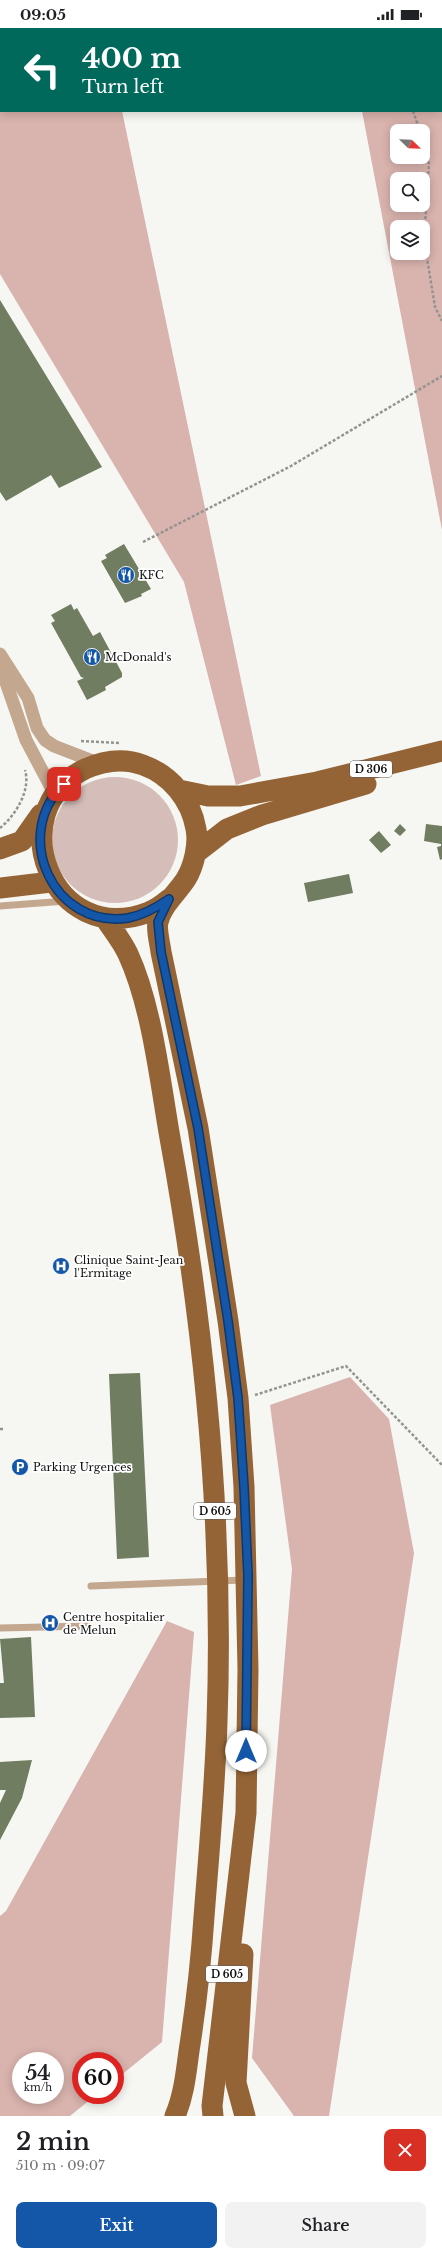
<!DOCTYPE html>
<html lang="en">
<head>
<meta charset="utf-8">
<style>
	body { margin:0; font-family:"Libre Baskerville",serif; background:#f2f2f2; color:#202124; height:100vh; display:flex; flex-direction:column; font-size:15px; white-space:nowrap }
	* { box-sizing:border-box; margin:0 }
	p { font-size:13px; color:#757577 }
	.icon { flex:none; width:22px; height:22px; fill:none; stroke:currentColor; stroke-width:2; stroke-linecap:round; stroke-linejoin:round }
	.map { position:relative; height:2088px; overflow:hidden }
	.side { display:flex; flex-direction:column; background:#fff; flex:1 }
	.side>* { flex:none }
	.banner { position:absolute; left:0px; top:0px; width:442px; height:84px; box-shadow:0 2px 10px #0003; background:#00695c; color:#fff; overflow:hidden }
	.needle { width:26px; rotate:113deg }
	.controls { position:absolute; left:390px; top:96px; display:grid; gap:8px }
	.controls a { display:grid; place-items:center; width:40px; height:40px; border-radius:8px; background:#fff; box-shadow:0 2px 10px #0003; font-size:20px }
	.speed { position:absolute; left:12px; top:2024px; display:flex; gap:8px; font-size:20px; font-weight:700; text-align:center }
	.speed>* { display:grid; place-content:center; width:52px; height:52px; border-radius:50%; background:#fff; box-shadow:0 2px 10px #0003; line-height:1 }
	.speed small { font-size:10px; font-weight:400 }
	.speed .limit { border:6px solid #d22; background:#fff; color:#111 }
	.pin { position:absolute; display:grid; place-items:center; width:34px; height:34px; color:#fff; margin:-17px; border-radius:8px; box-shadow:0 2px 6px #0006 }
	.me { position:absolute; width:44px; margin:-22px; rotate:0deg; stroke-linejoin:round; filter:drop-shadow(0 0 3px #0008) }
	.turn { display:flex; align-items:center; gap:14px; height:84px; padding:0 16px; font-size:18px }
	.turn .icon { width:52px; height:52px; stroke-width:2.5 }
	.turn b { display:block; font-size:28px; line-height:34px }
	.round { display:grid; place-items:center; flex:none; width:42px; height:42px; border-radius:8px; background:#f2f2f2 }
	.headline { display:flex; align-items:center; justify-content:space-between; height:68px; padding:0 16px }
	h1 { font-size:24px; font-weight:600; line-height:30px }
	.action { display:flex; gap:8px; margin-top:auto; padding:8px 16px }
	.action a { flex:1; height:46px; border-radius:8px; background:#1456a7; color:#fff; font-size:16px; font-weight:600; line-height:46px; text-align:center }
	.action a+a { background:#f2f2f2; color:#202124 }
	.status { display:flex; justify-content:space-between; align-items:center; height:28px; padding:0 20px; background:#fff; direction:ltr }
	.status svg { height:11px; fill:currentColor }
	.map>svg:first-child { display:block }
	.green { fill:#d5beba }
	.forest { fill:#d9b3ad; fill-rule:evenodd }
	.building { fill:#707d60 }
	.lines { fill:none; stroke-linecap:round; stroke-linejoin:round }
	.path { stroke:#939390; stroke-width:2.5; stroke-dasharray:3 2; stroke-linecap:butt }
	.service { stroke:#c3a78f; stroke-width:7 }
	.minor { stroke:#c3a78f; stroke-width:13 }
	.primary { stroke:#956436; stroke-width:21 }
	.route-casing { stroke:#0d386d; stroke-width:10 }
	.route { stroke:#1456a7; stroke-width:7 }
	.labels { text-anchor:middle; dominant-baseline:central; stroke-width:3.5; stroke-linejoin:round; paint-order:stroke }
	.shield { fill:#fff; stroke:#585857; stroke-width:1 }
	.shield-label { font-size:10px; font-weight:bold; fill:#10100f }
	.poi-label { font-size:11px; fill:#10100f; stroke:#fff; text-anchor:start }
</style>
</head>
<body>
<div class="status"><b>09:05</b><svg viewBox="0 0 49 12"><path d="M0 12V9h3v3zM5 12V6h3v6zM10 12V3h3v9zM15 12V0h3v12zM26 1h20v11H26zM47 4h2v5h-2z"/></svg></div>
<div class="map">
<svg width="442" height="2088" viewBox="0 0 442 2088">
	<rect width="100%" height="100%" fill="#f6f6f2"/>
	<path class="green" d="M52 812a63 63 0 1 1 126 0a63 63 0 1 1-126 0Z"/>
	<path class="forest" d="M0,0H105L1,1V83H122L261,748L236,757L184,554L0,246Z
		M346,0H442V502L362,83H441V1ZM397,103H423V129H397ZM397,151H423V177H397ZM397,199H423V225H397Z
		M350,1349L389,1391L414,1525L329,2088H294L252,2030L292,1541L270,1377Z
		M167,1593L194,1604L162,2014L115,2052V2033H81V2067H96L70,2088H0V1888L6,1883ZM21,2033H55V2067H21Z"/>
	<path class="building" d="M0,272L102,439L59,460L51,447L6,473L0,464Z
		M124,516L151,561L141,566L142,568L125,575L101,533L107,530L105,527Z
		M71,576L74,582L77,580L93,608L100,604L122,645V649L105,659L106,662L87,672L77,653L84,650L81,649L51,595L55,593L51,587Z
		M400,796L406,802L400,808L394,803Z
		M426,796L442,798V831L440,832L437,819L441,818V816L424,813Z
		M379,803L391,817L381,825L369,812Z
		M349,846L353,865L308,874L304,855Z
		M140,1345L149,1529L117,1531L109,1346Z
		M31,1609L35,1689L0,1690V1655H4L0,1611Z
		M32,1732L22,1770L0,1812V1775L6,1762H0V1734Z"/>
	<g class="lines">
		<path class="path" d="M394,0V1
			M413,83L420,103
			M423,114L429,136L424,212L435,279L442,293
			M143,514L291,438L442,348
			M81,713L121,715
			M0,800C16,787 31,762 25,742
			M255,1367L346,1338L442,1437
			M0,1401H5"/>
		<path class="service" d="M0,878L66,873
			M91,1558L244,1552
			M0,1600L88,1598"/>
		<path class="minor" d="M0,626L28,670L37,700L45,712L54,718L98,735
			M1,640L26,712L54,765"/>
		<path class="primary" d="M179,762L208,768H240L317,754L442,723
			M0,821L22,813L41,786
			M196,825L227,801L262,787L366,756
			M0,860L51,854
			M169,871C163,876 156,881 149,884C51,922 0,782 85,741C103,733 124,730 143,737C171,747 191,772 196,801C199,816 194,838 186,851C177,865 162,877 158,894C156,902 160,915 161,924L198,1100L228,1293L238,1370L244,1459L248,1641L246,1785L212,2078L213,2088
			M105,890C112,901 122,913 128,926C152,978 160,1053 170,1110C205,1302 224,1498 217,1694C215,1759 209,1824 204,1889C201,1934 196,1978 189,2023C186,2045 184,2067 175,2088
			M243,1926L236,2055L245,2088"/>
	</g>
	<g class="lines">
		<g class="route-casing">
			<path id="route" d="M64,756C11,807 53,901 128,890C144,887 156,880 169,871L158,894L161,924L198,1100L228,1293L238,1370L244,1459L248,1547L246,1723"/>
		</g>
		<use href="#route" class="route"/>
	</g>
	<defs>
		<g id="restaurant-disc" transform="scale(0.9)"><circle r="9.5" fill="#1456a7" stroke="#fff"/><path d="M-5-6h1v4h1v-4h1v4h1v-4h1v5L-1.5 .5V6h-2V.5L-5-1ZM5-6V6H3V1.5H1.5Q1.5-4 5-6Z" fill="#fff"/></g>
		<g id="hospital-disc" transform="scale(0.9)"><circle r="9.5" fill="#1456a7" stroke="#fff"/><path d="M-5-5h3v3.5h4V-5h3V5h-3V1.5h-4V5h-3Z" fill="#fff"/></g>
		<g id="parking-disc" transform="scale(0.9)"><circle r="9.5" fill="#1456a7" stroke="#fff"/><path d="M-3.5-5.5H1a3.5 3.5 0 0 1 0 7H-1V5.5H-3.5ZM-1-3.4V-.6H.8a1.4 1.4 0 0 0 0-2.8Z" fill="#fff"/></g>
	</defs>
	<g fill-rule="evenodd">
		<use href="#restaurant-disc" x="126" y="547"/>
		<use href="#restaurant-disc" x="92" y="629"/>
		<use href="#hospital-disc" x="61" y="1238"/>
		<use href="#parking-disc" x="20" y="1439"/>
		<use href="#hospital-disc" x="50" y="1595"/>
	</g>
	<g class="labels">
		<g class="shield">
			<rect x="350" y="733" width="42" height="16" rx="3"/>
			<rect x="194" y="1475" width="42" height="16" rx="3"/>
			<rect x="206" y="1938" width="42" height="16" rx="3"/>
		</g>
		<g class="shield-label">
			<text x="371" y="741">D 306</text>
			<text x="215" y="1483">D 605</text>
			<text x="227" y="1946">D 605</text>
		</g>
		<g class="poi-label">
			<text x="139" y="547">KFC</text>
			<text x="105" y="629">McDonald's</text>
			<text x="74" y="1232">Clinique Saint-Jean<tspan x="74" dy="13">l'Ermitage</tspan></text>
			<text x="33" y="1439">Parking Urgences</text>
			<text x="63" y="1589">Centre hospitalier<tspan x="63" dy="13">de Melun</tspan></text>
		</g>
	</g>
</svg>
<div class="controls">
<a><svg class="needle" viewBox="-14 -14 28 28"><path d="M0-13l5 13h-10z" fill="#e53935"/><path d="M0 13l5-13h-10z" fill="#757577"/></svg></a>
<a><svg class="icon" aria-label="search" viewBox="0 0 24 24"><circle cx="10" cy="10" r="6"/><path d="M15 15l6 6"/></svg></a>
<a><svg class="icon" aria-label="layers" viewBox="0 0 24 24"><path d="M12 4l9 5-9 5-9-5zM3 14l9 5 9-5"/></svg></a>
</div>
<div class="speed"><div>54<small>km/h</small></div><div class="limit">60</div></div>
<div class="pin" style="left:64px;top:756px;background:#d93025"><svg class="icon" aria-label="arrive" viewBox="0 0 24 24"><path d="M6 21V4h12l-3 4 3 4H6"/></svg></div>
<svg class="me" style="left:246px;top:1723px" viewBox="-20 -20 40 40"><circle r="19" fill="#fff"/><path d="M0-13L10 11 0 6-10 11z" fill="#1456a7"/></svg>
<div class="banner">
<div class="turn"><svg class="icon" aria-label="left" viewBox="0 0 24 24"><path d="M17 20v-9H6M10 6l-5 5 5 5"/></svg><div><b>400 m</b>Turn left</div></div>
</div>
</div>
<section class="side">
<div class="headline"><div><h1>2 min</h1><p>510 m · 09:07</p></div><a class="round" style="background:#d93025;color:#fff"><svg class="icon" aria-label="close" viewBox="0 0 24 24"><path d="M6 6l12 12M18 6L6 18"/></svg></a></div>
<div class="action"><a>Exit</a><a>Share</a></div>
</section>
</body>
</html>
